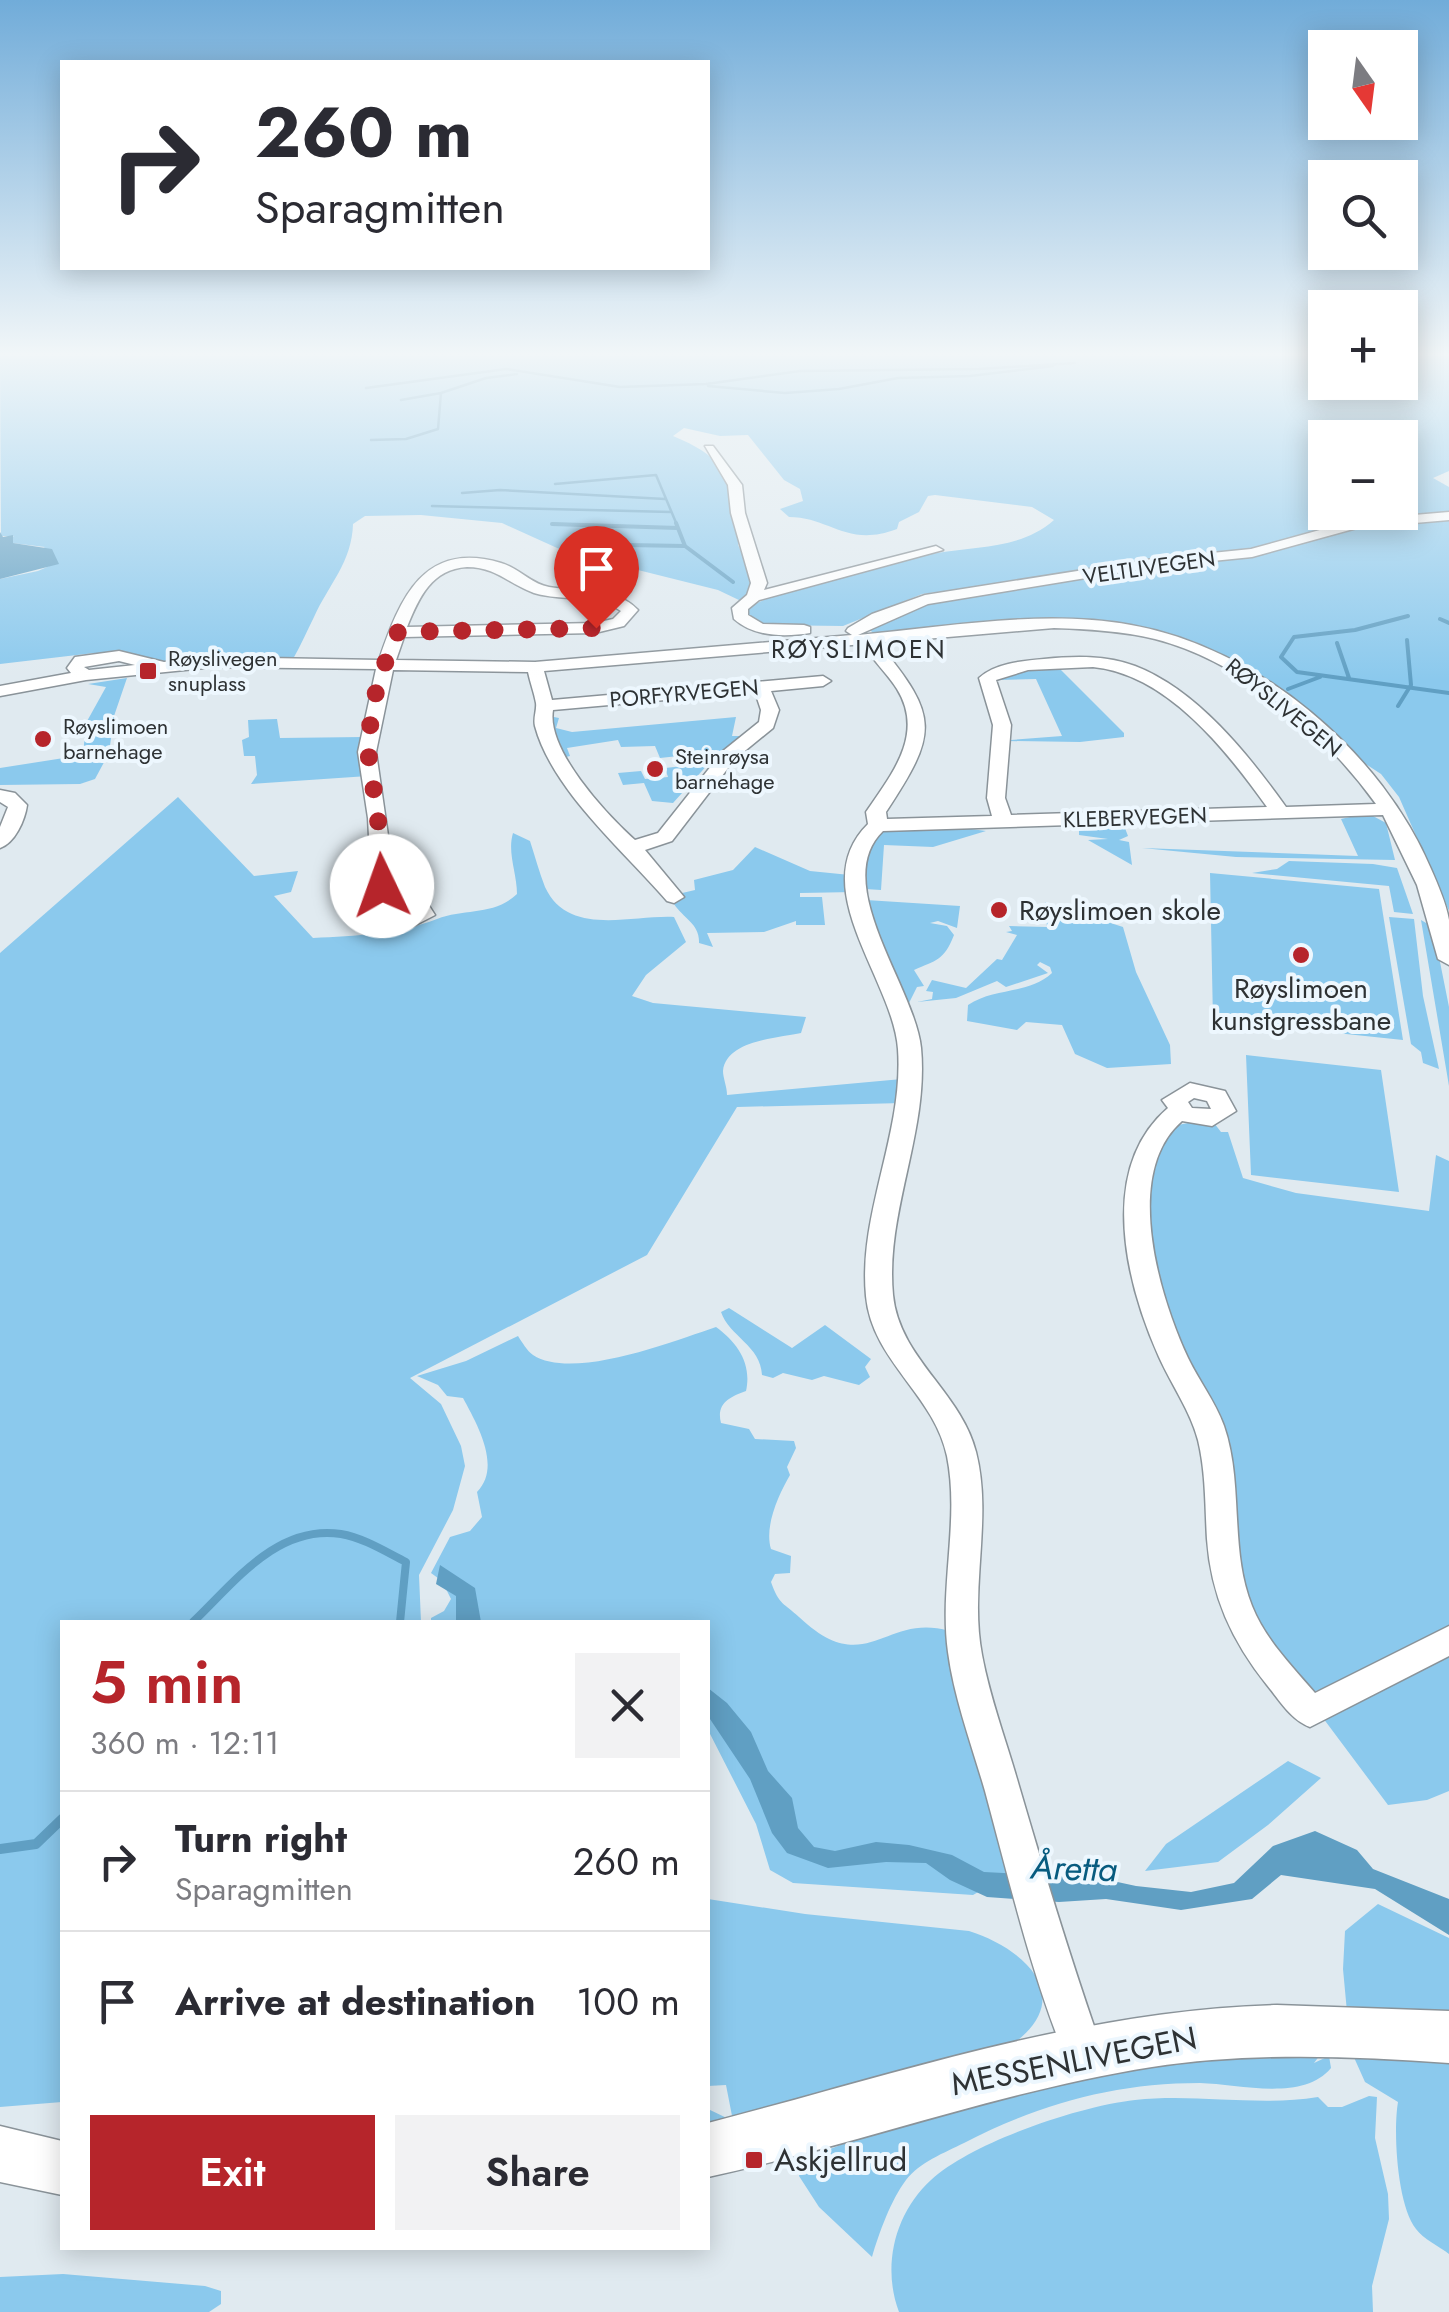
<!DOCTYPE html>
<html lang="en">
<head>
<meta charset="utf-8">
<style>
	body { margin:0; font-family:Jost,sans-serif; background:#f2f2f3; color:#2b2b33; height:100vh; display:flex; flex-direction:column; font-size:38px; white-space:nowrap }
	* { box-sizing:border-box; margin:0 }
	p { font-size:32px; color:#7c7c81 }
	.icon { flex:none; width:55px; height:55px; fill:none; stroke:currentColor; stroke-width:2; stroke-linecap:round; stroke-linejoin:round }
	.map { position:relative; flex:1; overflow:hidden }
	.details { position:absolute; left:60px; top:1620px; width:650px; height:630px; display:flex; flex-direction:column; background:#fff; border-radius:0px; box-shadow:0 5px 25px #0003 }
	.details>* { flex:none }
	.guide { position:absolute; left:60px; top:60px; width:650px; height:210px; border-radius:0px; box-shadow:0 5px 25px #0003; background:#fff; color:#2b2b33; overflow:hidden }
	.needle { width:65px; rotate:166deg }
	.buttons { position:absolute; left:1308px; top:30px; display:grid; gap:20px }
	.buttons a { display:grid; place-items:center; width:110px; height:110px; border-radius:0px; background:#fff; box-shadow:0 5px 25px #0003; font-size:50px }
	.pin { position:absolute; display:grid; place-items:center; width:85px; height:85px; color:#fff; margin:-102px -42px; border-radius:50% 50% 50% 0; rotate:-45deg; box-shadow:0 0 10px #0007 }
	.pin .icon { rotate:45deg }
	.me { position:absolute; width:110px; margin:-55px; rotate:357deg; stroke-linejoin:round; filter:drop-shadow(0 0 8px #0008) }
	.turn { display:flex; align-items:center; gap:35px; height:210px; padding:0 30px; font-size:45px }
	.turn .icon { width:130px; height:130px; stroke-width:2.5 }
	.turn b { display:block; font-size:70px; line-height:85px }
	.round { display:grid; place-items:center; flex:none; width:105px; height:105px; border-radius:0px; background:#f2f2f3 }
	.headline { display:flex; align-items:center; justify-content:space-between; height:170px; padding:0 30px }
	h1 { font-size:60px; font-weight:600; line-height:75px; color:#b6252b }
	.action { display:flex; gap:20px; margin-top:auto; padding:20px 30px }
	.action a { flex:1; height:115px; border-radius:0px; background:#b6252b; color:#fff; font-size:40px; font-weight:600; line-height:115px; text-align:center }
	.action a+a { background:#f2f2f3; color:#2b2b33 }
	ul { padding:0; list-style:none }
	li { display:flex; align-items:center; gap:30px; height:140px; padding:0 30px; border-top:2px solid #e1e1e2 }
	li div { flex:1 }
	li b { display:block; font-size:38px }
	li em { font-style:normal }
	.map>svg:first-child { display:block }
	.green { fill:#8bc9ed; fill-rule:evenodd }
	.water { fill:#609fc3 }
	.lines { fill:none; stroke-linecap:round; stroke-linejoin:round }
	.stream-far3 { stroke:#609fc3; stroke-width:2.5 }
	.stream-far2 { stroke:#609fc3; stroke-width:4 }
	.stream-far1 { stroke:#609fc3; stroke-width:8 }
	.stream { stroke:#609fc3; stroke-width:10 }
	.minor-casing { stroke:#8a9399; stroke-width:3 }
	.major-casing { stroke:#8a9399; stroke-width:3 }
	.minor { fill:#fff; fill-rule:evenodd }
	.major { fill:#fff; fill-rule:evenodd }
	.route { stroke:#b6252b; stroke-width:18; stroke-dasharray:0 32.4 }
	.poi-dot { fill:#b6252b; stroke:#edf7fe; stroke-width:4 }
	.labels { text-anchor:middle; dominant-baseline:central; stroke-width:8; stroke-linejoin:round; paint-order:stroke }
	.far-street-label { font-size:22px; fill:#2e3234; stroke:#edf7fe }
	.far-poi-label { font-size:22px; fill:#2e3234; stroke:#edf7fe; text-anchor:start }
	.far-neighbourhood-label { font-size:25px; letter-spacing:2.5px; fill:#2e3234; stroke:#edf7fe }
	.poi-label { font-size:28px; fill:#2e3234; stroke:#edf7fe; text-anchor:start }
	.near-street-label { font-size:32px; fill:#2e3234; stroke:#edf7fe }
	.near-poi-label { font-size:32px; fill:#2e3234; stroke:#edf7fe; text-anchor:start }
	.near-water-label { font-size:35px; font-style:italic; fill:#075b7f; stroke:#edf7fe }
</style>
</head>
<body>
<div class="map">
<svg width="1449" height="2312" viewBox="0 0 1449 2312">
	<rect width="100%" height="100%" fill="#e0eaf0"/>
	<path class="green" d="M0,356H1325V382H1400V356H1449V471L1433,478L1449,487V514L1355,521L1251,550L922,594L843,626L765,625L747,616L746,610C769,590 901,559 937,553C978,546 1021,549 1054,520L1032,507L935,495L928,496L919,512L899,522L897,529C847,548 830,517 789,517L780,509L803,501L800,489L784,480L748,435L720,436L684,428L673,436C732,460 729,481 740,539L738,545L753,575L751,595L741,601L718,590L566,552L502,523L421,515L365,516L353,524C352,562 329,584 314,617C307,631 301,645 293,659L162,661L122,653H94L0,664V579L38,571L56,563L48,549L40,550L45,547L12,543L9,539L14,536H1ZM1325,438H1400V512H1325Z
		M1449,517V911L1399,797L1381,774L1358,759L1254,671L1195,642L1123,625L877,635L866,628L911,605L1145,566L1208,560L1346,528Z
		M1059,668L1124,733V737L1080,742L1007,741L1010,736L1011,740L1062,736L1036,679L999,680L1010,673Z
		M127,678L114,716L109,753L95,779L80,784L0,785V768L83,755L86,723L106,687L88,684Z
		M549,716L559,718L556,728L572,732L736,717L732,736H741L711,761L673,803L652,801L644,783L623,785L618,773L641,771L645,779L668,777L665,768L693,765L688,755L660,758L655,746L621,747L618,740L567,748L570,756L566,757L546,718Z
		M277,719L280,738L363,737L368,776L251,784L257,775L255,756H244L242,740L249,737L248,720Z
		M178,797L254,876L298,871L291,892L274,896L313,938C356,936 398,934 437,919C465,908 494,916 517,894C517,873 507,853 513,833L530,841C535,856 539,872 545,887C568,937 630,915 674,917L686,942L646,975L632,996L653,1003L806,1017L801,1033C779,1038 726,1040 723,1071C723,1078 727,1087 727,1095L902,1079L903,1103L737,1107L647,1255L410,1378L441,1404L461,1446L465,1466L453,1510L419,1575L421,1622H62V2102L0,2107V953Z
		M1354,816H1373L1386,823L1395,860L1236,857L1142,848L1358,856L1341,819Z
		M1084,823H1123L1128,836L1119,840L1129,842L1132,865L1088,840L1108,839L1079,835V827Z
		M949,826L986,831L933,847L884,845L881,890L865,889L859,865L879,831Z
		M755,847L810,871L850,875L855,892L800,893V897H822L825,925H796V921L764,932L707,933L713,947L699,943C700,924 683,918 674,904L678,894L695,890L694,880L733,870Z
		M1289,861L1373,864L1397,868L1413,914L1394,912L1389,886L1252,873L1277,869Z
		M1210,873L1379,889L1403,1040L1213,1020Z
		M866,900L960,906L957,928L938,921L930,923L947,926L954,935C944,961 936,960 914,970L924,986L917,987L906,1009Z
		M1045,902L1123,927L1136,972L1170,1045L1171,1064L1107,1068L1075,1054L1062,1025L1026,1022L1017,1030L967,1021L968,1005C995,987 1028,995 1052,973L1050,967L1040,962L1037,965L1048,973L1006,987L997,981L956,998L917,1002L932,999L933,992L926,991L932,980L966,988L997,959L1002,960L1017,935L1006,932L1012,931L1009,926L1047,927Z
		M1389,917L1414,919L1423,996L1439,1069L1423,1063L1421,1052L1411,1044Z
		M1421,920L1433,927L1449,1007V1086Z
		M1246,1055L1381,1070L1399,1192L1251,1175Z
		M1188,1123H1214L1221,1132H1228L1243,1178L1296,1193L1429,1211L1436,1155L1449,1161V1639L1308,1694L1280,1651L1258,1633L1147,1251L1148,1164L1178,1125Z
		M729,1308L792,1348L825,1325L871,1359L865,1367L870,1377L859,1385L824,1376L812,1380L783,1373L773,1378L762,1375C761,1346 729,1336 721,1312Z
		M716,1327C738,1343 752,1364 746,1391C729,1397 716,1404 721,1423L749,1429L755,1439L794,1441L796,1448L787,1467L790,1475C779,1494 764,1526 771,1549L791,1556L790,1573L775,1574L771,1582C779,1605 784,1603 799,1617C867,1681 884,1612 949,1631L1008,1875L973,1895L793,1883L770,1870L756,1824L708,1730V1622H431V1618L444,1611L451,1599L442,1581L431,1573L450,1537L470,1531L482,1517L477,1492C502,1467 477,1424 463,1398L447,1396L438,1385L417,1376L466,1361L518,1336C522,1342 527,1351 533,1355C573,1381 674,1341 716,1327Z
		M1449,1652V1791L1427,1800L1388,1805L1323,1718Z
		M1288,1761L1321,1778L1268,1825L1218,1862L1145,1871L1166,1844Z
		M708,1899L805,1914L969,1931C1023,1948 1078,1996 1013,2044L708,2129V2109L733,2121L726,2085L708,2086Z
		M1378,1904L1449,1938V2022L1347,2012L1343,1969L1345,1931Z
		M1323,2051L1314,2063L1329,2056L1331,2068C1303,2102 1239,2084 1200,2083C1115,2083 1039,2104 964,2143C944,2153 920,2162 906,2180C891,2200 879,2233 872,2257L819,2207L799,2176L802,2163L810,2157C885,2127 964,2099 1042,2083C1135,2065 1229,2057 1323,2051Z
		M1352,2053L1449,2058V2254C1439,2246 1423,2239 1416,2229C1397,2205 1393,2131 1398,2102L1365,2082Z
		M1369,2096L1377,2097L1375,2138L1388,2194L1389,2219L1372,2286L1373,2312H899C882,2267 894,2214 931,2180C972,2142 1080,2106 1135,2100C1196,2093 1257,2107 1318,2097L1328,2107H1342Z
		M63,2274L205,2286L221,2291V2304L209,2312H0V2277Z"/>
	<path class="water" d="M0,532L3,537L13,535V543L52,549L59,564L0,579Z
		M440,1565L475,1588L481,1622H456V1596L436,1584Z
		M708,1688L727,1703L751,1732L768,1771L792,1798L798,1828L814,1847L835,1851L876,1842L909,1845L952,1855L984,1872L1099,1878L1136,1886L1191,1892L1234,1883L1273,1846L1315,1831L1357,1850L1373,1869L1449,1899V1935L1375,1889L1281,1875L1252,1899L1181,1910L1106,1899L1059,1902L987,1897L950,1880L926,1863L886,1862L828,1868L787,1853L772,1833L750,1779L708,1716Z"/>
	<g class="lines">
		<path class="stream-far3" d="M708,386L785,393L839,389L898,378L970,376L1053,366
			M366,388L506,369L620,387L706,384L800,371L979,369L1075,363
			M401,400L441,393
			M371,440L406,439L438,429L441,393L486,378L517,374
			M555,484L656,475L677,525
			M462,493L500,490L665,499
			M432,506L671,512
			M552,524L594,525"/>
		<path class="stream-far2" d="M676,523L685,546L733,582
			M552,524L678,528
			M627,545L685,546
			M1408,616L1355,630L1294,637L1281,657L1297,672L1449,693
			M1440,619L1449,623
			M1337,643L1349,678
			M1288,689L1320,677
			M1398,706L1411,685L1407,640"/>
		<path class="stream-far1" d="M193,1622C234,1583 277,1524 341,1534C364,1538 386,1552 406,1562L400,1622"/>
		<path class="stream" d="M0,1849L36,1844L62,1819"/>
		<g class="minor-casing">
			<path id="minor" d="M705,446H713L742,485L745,513L767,583L764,590L936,546L943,550L759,600L748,609V615L763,624L804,625L810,627V633C785,637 754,637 734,619L732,608L747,595L751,583L731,513L728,485Z
				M1449,512V520L1357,528L1252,557L1153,567L928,604L858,635C947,627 1042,609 1131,625C1260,648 1382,753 1431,869C1438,885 1446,903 1449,920C1449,934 1449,951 1449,965L1438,959L1417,885L1383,815L883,831C829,883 915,987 921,1048C929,1132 885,1212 893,1295C899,1358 961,1392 976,1452C993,1519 969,1588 982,1655C990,1699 1007,1743 1019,1786C1045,1875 1072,1964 1103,2052L1097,2066L1083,2072L1069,2066C1032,1978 1010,1883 985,1791C972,1746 954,1698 948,1652C939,1587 960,1520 947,1456C934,1394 872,1361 866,1296C858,1213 904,1133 898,1049C893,979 804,887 868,824L866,812C892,774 925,734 897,689C887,673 871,659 864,644L544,671L552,700L823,676L831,681L823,686L771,691L779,710L773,728L735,759L672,841L645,850L684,897L674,903L667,901C624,851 552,790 535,726C533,718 537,710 536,703C534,692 530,682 528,672L393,670L376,752L397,898L426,901L435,915L406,930L381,925L376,911L380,906L371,874L368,818L358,752L376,669L215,667L86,680L0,696V686L71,673L67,668L75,657L119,651L164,662L215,657L379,660C400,598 424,540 501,563C519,568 531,584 549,587C579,592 615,586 638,610L624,626L595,633L404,637L396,660L535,662L852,635L846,631L848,628L872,614L925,595L1153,559L1251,549L1356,520ZM467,567C496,567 509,584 534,593C563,602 595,593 621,611L613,619L595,623L407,627C419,597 432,569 467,567ZM1054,628C1088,629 1122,631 1155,639C1241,661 1325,733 1376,804L1286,807C1248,754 1197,690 1135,666C1106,655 1074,656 1044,659C1022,661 995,663 979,678L993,725L987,798L992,816L887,819L886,812C938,733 940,717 878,643ZM119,661L135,665L89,670L84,667ZM1093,667C1167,674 1227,751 1267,807L1011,815L1005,798L1011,725L996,680L1028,670ZM755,692L761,710L759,722L723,751L658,833L635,840C607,815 546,750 553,710ZM403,910L412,911L413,913L397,916Z
				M0,790L15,793L27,805C25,820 15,843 0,848V827L8,807L0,802Z
				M1190,1083L1225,1091L1236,1111L1212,1126L1182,1121C1122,1173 1159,1296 1188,1358C1199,1381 1215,1401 1224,1426C1244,1484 1229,1549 1252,1606C1265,1639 1292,1666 1315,1693L1449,1626V1656L1310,1727C1291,1720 1280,1701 1267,1685C1232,1641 1211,1596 1207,1539C1205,1506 1206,1473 1198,1440C1190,1410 1172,1386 1159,1357C1126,1283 1097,1169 1168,1108L1162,1100ZM1194,1098L1207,1101L1211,1109L1192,1108L1188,1102Z"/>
		</g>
		<g class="major-casing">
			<path id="major" d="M1277,2005L1449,2011V2063C1350,2056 1251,2052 1152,2067C1000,2091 857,2145 708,2177V2123C896,2074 1082,2010 1277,2005Z
				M0,2126L62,2141V2195L0,2182Z"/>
		</g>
		<use href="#minor" class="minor"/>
		<use href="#major" class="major"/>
	</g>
	<linearGradient id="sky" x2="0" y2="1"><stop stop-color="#71acd9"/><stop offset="0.52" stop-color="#f1f6f8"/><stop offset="1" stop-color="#f1f6f8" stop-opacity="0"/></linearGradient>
	<rect width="1449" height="680" fill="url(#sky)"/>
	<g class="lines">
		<path class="route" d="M382,886L378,819L367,744L378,680L398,632L596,628"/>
	</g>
	<g class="poi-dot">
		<rect x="138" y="661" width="20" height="20" rx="5"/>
		<circle cx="43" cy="739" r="10"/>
		<circle cx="655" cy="769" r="10"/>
		<circle cx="999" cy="910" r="10"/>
		<circle cx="1301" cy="955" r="10"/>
		<rect x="744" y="2150" width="20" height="20" rx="5"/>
	</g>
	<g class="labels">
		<g class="far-street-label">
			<text transform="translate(1149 567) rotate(-8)">VELTLIVEGEN</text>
			<text transform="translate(684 693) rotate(-5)">PORFYRVEGEN</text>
			<text transform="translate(1284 707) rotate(39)">RØYSLIVEGEN</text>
			<text transform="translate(1135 817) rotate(-2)">KLEBERVEGEN</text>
		</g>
		<g class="far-poi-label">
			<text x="168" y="658">Røyslivegen<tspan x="168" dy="25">snuplass</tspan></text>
			<text x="63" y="726">Røyslimoen<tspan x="63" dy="25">barnehage</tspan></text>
			<text x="675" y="756">Steinrøysa<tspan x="675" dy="25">barnehage</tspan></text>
		</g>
		<g class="far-neighbourhood-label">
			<text x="859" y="649">RØYSLIMOEN</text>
		</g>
		<g class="poi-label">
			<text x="1019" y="910">Røyslimoen skole</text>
			<text x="1301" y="988" text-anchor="middle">Røyslimoen<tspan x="1301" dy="32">kunstgressbane</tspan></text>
		</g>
		<g class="near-street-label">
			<text transform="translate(1074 2061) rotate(-11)">MESSENLIVEGEN</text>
		</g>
		<g class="near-poi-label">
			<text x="774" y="2160">Askjellrud</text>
		</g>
		<g class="near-water-label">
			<text transform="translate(1074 1868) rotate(2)">Åretta</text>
		</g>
	</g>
</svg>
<div class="buttons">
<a><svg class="needle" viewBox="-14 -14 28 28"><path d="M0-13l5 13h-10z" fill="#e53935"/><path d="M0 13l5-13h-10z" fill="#7c7c81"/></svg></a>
<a><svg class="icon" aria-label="search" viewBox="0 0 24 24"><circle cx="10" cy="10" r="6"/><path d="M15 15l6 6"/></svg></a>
<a>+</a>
<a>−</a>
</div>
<div class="pin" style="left:596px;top:628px;background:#d93025"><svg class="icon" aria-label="arrive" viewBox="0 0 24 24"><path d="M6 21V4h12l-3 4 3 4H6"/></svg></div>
<svg class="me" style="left:382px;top:886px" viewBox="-20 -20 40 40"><circle r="19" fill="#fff"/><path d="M0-13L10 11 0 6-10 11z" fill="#b6252b"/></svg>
<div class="guide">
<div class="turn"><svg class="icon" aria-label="right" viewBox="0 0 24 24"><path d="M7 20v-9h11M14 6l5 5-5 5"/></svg><div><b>260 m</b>Sparagmitten</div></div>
</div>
<section class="details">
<div class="headline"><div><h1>5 min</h1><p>360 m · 12:11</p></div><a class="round"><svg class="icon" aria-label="close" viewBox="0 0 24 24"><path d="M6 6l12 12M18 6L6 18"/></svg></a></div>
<ul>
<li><svg class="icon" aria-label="right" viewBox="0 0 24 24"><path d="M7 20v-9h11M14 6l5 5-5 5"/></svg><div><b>Turn right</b><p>Sparagmitten</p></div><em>260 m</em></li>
<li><svg class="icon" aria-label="arrive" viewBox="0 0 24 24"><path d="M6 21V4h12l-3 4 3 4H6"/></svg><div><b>Arrive at destination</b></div><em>100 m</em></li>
</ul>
<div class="action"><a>Exit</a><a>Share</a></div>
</section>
</div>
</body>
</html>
